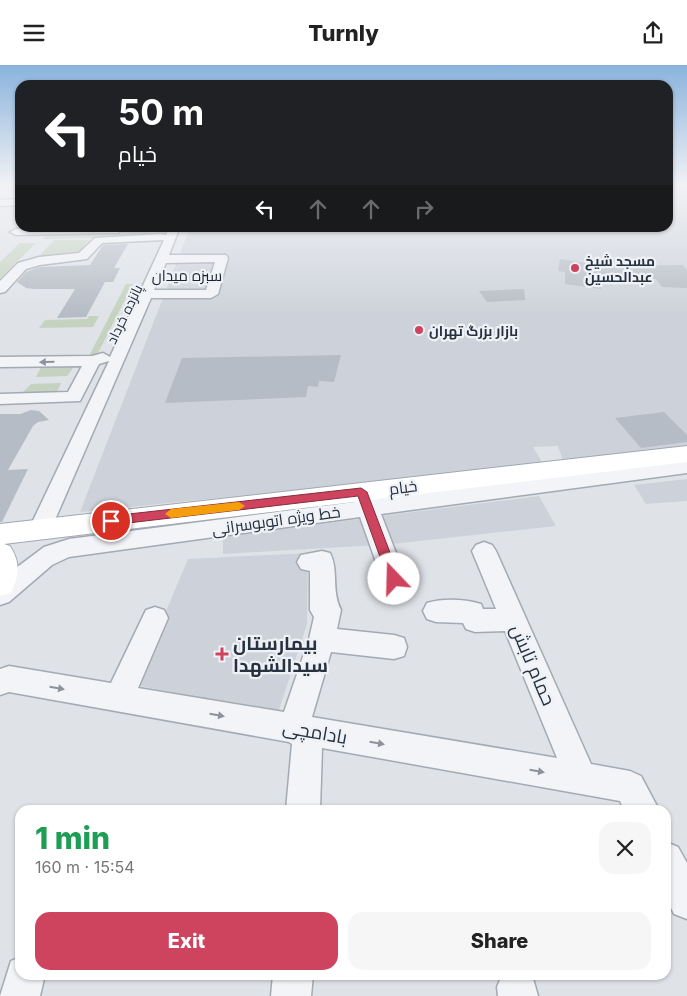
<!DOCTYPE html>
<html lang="en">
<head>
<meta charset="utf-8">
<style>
	body { margin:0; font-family:Inter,Cairo,sans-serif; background:#f6f6f6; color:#222; height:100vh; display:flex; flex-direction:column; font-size:19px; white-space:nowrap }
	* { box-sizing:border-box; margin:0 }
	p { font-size:16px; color:#767676 }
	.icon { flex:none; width:28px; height:28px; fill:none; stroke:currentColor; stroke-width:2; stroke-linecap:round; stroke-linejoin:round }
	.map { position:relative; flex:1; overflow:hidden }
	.details { position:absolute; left:15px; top:740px; width:656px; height:175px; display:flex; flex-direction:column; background:#fff; border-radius:15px; box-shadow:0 1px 4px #0004 }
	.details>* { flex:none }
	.top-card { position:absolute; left:15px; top:15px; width:658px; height:152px; border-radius:15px; box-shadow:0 1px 4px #0004; background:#202124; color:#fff; overflow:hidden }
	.pin { position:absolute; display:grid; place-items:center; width:42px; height:42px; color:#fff; margin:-21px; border:2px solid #fff; border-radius:50%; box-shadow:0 1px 5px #0007 }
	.me { position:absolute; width:55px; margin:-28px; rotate:339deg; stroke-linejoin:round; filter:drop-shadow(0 0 4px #0008) }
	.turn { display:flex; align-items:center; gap:18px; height:105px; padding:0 20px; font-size:22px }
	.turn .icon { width:65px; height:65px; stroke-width:2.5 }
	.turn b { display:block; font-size:35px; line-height:42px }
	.lanes { display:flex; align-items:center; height:48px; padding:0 20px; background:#0003; justify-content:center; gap:25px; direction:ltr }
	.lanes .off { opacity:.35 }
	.round { display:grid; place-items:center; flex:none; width:52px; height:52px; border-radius:15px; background:#f6f6f6 }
	.headline { display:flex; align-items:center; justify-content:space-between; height:85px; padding:0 20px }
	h1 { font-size:30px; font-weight:800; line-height:38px; color:#1e9e55 }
	.cta { display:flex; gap:10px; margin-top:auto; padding:10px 20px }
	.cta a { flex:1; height:58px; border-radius:15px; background:#ce435e; color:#fff; font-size:20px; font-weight:800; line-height:58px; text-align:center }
	.cta a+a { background:#f6f6f6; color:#222 }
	header { display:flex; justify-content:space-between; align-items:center; height:65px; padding:0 20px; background:#fff; font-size:22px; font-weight:800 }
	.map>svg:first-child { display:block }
	.built { fill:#cdd2da }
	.green { fill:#c5d2c0 }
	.building { fill:#b6bcc5 }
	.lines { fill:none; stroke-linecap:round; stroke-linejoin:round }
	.minor-casing { stroke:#a4aab2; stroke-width:3 }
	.major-casing { stroke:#9ea8b4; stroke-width:2 }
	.minor { fill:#f2f4f7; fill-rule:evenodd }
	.major { fill:#fff; fill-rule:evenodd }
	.oneway { fill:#8d929b }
	.route { fill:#ce435e; stroke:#862c3d }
	.slow { fill:#f59e0b }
	.poi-dot { fill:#ce435e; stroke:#eef2f6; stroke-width:2 }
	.labels { text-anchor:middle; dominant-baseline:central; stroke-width:4.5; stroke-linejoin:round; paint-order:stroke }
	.far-poi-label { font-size:14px; font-weight:bold; fill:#28313f; stroke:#eef2f6; text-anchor:start }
	.far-street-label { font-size:14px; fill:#28313f; stroke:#eef2f6 }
	.far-neighbourhood-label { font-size:15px; fill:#1a2230; stroke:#eef2f6 }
	.street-label { font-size:16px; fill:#28313f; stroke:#eef2f6 }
	.near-poi-label { font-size:19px; font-weight:bold; fill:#28313f; stroke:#eef2f6; text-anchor:start }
	.near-street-label { font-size:19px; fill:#28313f; stroke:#eef2f6 }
</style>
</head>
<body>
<header><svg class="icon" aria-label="menu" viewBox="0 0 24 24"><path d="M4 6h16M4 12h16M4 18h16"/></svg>Turnly<svg class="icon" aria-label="share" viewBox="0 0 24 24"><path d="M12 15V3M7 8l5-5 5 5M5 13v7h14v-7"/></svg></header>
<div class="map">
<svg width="687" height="931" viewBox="0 0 687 931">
	<rect width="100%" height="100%" fill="#dfe3e8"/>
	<path class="built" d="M668,120H687V382L563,396L558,381L533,382L542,397L356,419L80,447L190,163L668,162Z
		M687,414V436L646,439L634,420Z
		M539,431L556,461L383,480L373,452Z
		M368,453L378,480L223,489V471Z
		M308,488L307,559L278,648L135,620L188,494Z"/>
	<path class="green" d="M147,167L145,172L43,174L47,169Z
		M54,175H89L77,190H40Z
		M20,178H36L0,213V197Z
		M126,219H133L97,290L89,291Z
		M89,251H99L93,262L39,263L45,255L87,254Z
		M76,299L67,311L36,312L42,300Z
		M61,318L57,327L22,328L31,319Z"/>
	<path class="building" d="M128,179L114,203H120L113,217H105L86,252L57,253L75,224H34L26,223L17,217L26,207L40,202L90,200L103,180Z
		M560,194L592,199V201L683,200L687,206V223L662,222L656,214L601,212V224L565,219V207L558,206Z
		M524,224L525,235L487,237L479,226Z
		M341,290L334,317L319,316L318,322L308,321L306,332L165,338L182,293Z
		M31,345L39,346L49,355L38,357L33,361L8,405L28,404L2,457H0V349H20Z
		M664,347L687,370V377L641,383L615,353Z"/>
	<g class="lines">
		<g class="minor-casing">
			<path id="minor" d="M20,134V140L0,141V135Z
				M169,162H180L169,190H226L228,193L218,229L211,233H151L51,464L48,470L40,472L32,470L29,464L109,296L99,299L80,336L0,339V329L68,327L82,301L0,302V292L92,291L103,288L110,292L164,175L102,178L87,194L40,200L26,204L5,227L0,228V216L18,198L39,192L79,188L95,173L161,169L166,170ZM215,197L206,225H154L166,198Z
				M115,163L119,164V168L16,170L10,167L16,164Z
				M687,394V408L381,449L406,514L403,521L394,524L385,521L382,514L360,452L69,492L52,500L9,537L0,540V515L44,482L69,474L355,437L352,430L356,425L363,422L370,425L375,434Z
				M484,477L492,480L496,486L591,699L630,706L641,711L659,745H624L620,736L322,683L320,745H286L292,679L289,677L9,627L0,630V604L9,601L111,618L146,545L155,542L164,545L168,553L138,623L284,647L309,574L314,552L310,545V506L301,504L297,497L301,490L322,486L330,488C339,505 331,525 341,545L337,564L394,570L404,573L407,582L404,591L394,594L331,587L312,652L557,693L505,566L475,567L466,564L463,558L436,557L427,554L423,546L427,538C443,533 465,534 481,539L483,544H496L472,486L476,480Z
				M666,777L678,782L687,798V854L674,849L666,833Z
				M20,892V910H45L40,931H0L11,896Z
				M273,910H313L311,931H271Z
				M502,910H532L538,931H498L497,922Z"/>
		</g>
		<g class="major-casing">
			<path id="major" d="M687,381V397L4,479L10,481C21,498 19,510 11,528L0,531V459Z"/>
		</g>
		<use href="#minor" class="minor"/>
		<use href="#major" class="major"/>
	</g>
	<defs><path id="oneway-solid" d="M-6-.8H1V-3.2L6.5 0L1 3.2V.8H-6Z" transform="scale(1.25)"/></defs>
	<g class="oneway">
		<use href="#oneway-solid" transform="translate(47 297) rotate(179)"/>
		<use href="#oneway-solid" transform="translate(57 623) rotate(10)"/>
		<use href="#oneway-solid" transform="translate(217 650) rotate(10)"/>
		<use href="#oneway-solid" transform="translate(377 678) rotate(10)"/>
		<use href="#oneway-solid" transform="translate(537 706) rotate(10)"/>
	</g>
	<linearGradient id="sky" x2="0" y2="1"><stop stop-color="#89b3dc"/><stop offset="0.48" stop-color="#f1f2f5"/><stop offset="1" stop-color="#f1f2f5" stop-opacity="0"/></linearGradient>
	<rect width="687" height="250" fill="url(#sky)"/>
	<path class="route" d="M361,423L367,427L400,514L398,517H389L388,514L358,431L111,460L106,456L111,451Z"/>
	<path class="slow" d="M239,437L245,441L239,445L171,453L165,449L171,444Z"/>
	<g class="poi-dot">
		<circle cx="575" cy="203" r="5"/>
		<circle cx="419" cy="265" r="5"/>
		<path d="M219.5 581.5h5v5h5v5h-5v5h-5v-5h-5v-5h5z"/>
	</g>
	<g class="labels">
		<g class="far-poi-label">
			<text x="585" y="195">مسجد شیخ<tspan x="585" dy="16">عبدالحسین</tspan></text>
			<text x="429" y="265">بازار بزرگ تهران</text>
		</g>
		<g class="far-street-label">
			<text transform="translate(124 249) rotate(-64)">پانزده خرداد</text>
		</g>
		<g class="far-neighbourhood-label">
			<text x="187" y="210">سبزه میدان</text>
		</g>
		<g class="street-label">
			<text transform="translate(403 422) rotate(-7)">خیام</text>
			<text transform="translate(276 455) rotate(-8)">خط ویژه اتوبوسرانی</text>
		</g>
		<g class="near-poi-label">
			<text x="233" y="578">بیمارستان<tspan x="233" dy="22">سیدالشهدا</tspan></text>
		</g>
		<g class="near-street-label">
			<text transform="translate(533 600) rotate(67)">حمام تابش</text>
			<text transform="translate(315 667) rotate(10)">بادامچی</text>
		</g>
	</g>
</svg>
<div class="pin" style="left:111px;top:456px;background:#d93025"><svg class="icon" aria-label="arrive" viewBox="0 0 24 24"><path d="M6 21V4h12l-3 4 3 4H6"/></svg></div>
<svg class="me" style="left:394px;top:514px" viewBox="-20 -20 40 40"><circle r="19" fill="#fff"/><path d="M0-13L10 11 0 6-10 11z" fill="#ce435e"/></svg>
<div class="top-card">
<div class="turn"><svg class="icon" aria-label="left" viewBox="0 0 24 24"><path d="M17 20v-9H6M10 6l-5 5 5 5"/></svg><div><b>50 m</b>خیام</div></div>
<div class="lanes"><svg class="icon" aria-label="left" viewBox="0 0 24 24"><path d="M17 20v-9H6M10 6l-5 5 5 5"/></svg><svg class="icon off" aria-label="ahead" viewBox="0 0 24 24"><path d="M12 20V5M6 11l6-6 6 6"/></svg><svg class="icon off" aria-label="ahead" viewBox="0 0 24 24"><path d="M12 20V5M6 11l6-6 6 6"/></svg><svg class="icon off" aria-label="right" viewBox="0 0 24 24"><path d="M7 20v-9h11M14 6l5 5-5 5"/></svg></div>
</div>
<section class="details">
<div class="headline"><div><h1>1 min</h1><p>160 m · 15:54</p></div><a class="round"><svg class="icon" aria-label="close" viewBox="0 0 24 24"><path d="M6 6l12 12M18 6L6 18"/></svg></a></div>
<div class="cta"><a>Exit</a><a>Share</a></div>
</section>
</div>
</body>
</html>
